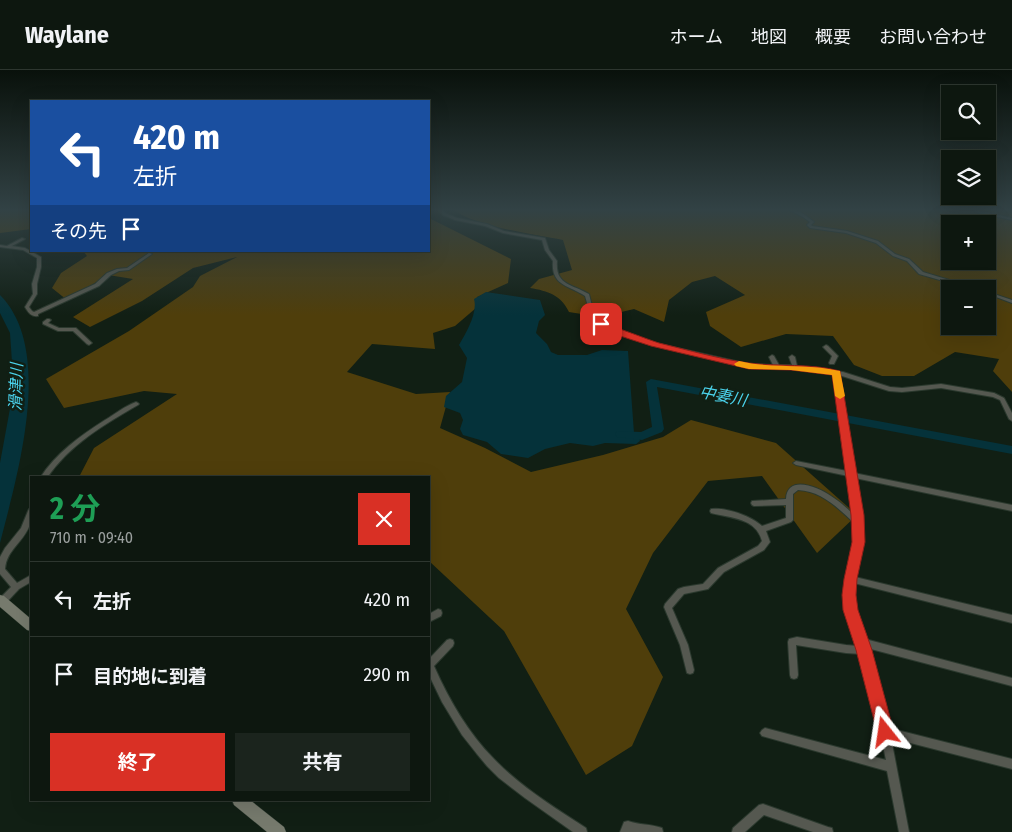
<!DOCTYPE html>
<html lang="ja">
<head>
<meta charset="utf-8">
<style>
	body { margin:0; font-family:"Fira Sans Condensed","Noto Sans JP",sans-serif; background:#1b241d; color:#f1f3f6; height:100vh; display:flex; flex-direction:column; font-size:19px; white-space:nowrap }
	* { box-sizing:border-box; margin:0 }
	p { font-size:16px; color:#9a9f9e }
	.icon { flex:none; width:28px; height:28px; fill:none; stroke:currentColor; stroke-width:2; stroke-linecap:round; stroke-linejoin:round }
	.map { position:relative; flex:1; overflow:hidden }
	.side { position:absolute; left:30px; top:406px; width:400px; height:325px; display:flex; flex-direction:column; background:#0d170f; border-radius:0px; box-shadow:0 5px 20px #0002,0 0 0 1px #2d362f }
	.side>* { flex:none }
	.hud { position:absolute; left:30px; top:30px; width:400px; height:152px; border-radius:0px; box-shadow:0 5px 20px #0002,0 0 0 1px #2d362f; background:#1a4fa0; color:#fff; overflow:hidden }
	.tools { position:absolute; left:941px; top:15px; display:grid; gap:10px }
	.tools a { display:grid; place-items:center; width:55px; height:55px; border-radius:0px; background:#0d170f; box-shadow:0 5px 20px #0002,0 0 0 1px #2d362f; font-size:25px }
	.pin { position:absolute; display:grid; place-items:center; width:42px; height:42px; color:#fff; margin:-21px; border-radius:10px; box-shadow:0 2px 8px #0006 }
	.me { position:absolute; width:55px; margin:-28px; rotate:345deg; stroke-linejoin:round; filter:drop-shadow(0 0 4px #0008) }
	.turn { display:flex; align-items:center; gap:18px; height:105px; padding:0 20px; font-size:22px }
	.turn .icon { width:65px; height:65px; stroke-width:2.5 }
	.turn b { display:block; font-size:35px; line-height:42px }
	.then { display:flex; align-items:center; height:48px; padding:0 20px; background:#0003; gap:10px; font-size:19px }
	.round { display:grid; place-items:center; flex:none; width:52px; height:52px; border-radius:0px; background:#1b241d }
	.summary { display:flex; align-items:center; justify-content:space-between; height:85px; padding:0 20px }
	h1 { font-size:30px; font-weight:700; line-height:38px; color:#1e9e55 }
	.cta { display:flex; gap:10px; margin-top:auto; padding:10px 20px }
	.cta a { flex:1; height:58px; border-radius:0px; background:#d93025; color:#fff; font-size:20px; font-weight:700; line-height:58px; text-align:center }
	.cta a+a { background:#1b241d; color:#f1f3f6 }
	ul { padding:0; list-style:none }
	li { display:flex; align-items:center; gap:15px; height:75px; padding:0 20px; border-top:1px solid #2d362f }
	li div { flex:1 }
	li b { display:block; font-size:19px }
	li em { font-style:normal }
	header { display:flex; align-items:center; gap:30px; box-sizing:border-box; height:70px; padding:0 25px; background:#0d170f; border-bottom:1px solid #2d362f }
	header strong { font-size:24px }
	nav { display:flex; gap:28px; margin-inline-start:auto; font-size:18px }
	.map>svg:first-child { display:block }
	.green { fill:#4f3e0b; fill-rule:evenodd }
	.water { fill:#05323a }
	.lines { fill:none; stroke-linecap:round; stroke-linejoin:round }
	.river { fill:#05323a; fill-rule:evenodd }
	.minor-casing { stroke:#2b392e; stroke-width:2 }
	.secondary-casing { stroke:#2b392e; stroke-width:1 }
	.minor { fill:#555850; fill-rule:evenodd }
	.secondary { fill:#767a6d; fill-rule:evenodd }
	.route { fill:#d93025; stroke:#8d1f18 }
	.slow { fill:#f59e0b }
	.labels { text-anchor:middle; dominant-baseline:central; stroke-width:5; stroke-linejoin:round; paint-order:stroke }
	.water-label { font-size:16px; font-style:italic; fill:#4bd3ec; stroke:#111f14 }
</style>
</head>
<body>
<header>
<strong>Waylane</strong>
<nav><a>ホーム</a><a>地図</a><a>概要</a><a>お問い合わせ</a></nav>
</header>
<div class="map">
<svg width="1012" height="762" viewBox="0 0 1012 762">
	<rect width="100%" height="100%" fill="#111f14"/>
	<path class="green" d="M0,139H31V159L0,163Z
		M452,139H1012V322L993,301L999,289L955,282L914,306H882L854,295L833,266L786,264L741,277L710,256L706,242L745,225L715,206L692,212L669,230L664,252L634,239L600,247L569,242C561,225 548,221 530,218L539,209L572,200L563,170C532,164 477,157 452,139ZM950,154H988V191H950ZM950,219H988V256H950Z
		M429,148L511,189L508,213L477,227L476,238L455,256L433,263L435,279L372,274L347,302L416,324L450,322L440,358L485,378L531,402L603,385L663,367L691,350L776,373L857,445L817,483L762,406L708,411L653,483L626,539L663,607L632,676L586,705L504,561L429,491V408L79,407L94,378L177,324L144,321L64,338L46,309L129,261L193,217L200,206L237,187L193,198L142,231L90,257L73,247L133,209L108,205L67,230L52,218L61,203L87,186L83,181H429Z"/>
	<path class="water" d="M486,222L540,230L545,245L539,251L536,263L547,274L551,282L558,285H587L602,280L628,281L634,363L639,368L640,371L636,374L605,373L593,376L570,373L545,379L528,388L501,384L487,372L463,365L460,359L463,350L460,343L444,337L446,326L462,312L467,288L459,275C466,263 478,243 474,229Z
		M0,225C55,280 17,406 0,473V393L11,333L13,307L10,263L0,243Z"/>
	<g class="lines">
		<path class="river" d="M651,309L1012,376V384L657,317L664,359L662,362L642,370L617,367L615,364L617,361L641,362L652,357L646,312Z"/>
		<g class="minor-casing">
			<path id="minor" d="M438,139H442L445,143L457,148L487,154L504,161L545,168L549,180L557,191C555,215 572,214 589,224L593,240L608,257L655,273L749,294L773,295L769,287L772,285L774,286L779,295H792L789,287L792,285L795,287L797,296L843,302L890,317L902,318L941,314L994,323L1004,328L1012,343V351L1009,349L1000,330L993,327L941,318L902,322L889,321L839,305L854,403L1012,435V441L855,408L862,452L863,472L855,507L1012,545V553L854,513C852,535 858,548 865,569L1012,608V616L867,578L889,658L1012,689V699L891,668L909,762H899L887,701L762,666L760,663L762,660L765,658L886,690L880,662L861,584L846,583L796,575L798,605L797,608L794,609L791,608L790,605L788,572L789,569L797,567L846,575L858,576L847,540L845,525L847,509L855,472L854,453C837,437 821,421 798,420L793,424V450L791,452L766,461L770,472L764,480L724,502L708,519L684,524L672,538L688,575L694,600L693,603L690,604L687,603L680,575L664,537L665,534L678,519L684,517L703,514L718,498L758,476L762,471C756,448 731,448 711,443L710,441L711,439C726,437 751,446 762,456L786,448V435L754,436L752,435L751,433L752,431L786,429C787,404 818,417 831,426C839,431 846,437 853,444L848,406L796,395L793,393L796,391L847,401L834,304L791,299L749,298L652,275L609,260L584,261V259H586L603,258L589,240L585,226C568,215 551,216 553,191L545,180L542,170L503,163L485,156L455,150L443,145Z
				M788,139C797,138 807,146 814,152L811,155L812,156L847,161L878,171L895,184L909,189L923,202L979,219H971L919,204L907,191L893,186L876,173L846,163L810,158L807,155L810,152L803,147Z
				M971,139H975L981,141L1012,148V150L979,143Z
				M22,168L25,169L12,176L25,178L41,187V197L37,214V224L29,237L32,241L34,242L95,214L107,203L117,199L127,198L149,183L152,184L129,200L119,201L111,205L99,216L38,244V246C31,247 28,242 25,237L33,224L32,214L37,197V188L23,180L0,177V175L7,176Z
				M988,222L1012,230V233L988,224Z
				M47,249H49L51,250L48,253L59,258H76L92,273L89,275L87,274L73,261H58L43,254V252Z
				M826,275L828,276L838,286L834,294H830L829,293L832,286L823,277Z
				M136,332L138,333L139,334L138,335C105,354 69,375 47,408H40C56,383 80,366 105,350C115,344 125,336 136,332Z
				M31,438C31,443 32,449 30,454C25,471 6,480 5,499L17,513L31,505V512L19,519L5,534L2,535L0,534V528L11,517L0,504V487L5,478L21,458L28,441L29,439Z
				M438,539L441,540L442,543L441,546L429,552V544Z
				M450,569L453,570L454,573L453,576L434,596C449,630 468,663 494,689C521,717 554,737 586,758L587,762H573L525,728L499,708L487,696L477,684L462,665L442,632L429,605V589L447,570Z
				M763,734L828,757L832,758L833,762H813L764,745L745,762H732L733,758L759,735Z
				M628,751C639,755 651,754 662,758L663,762H620L624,752Z"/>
		</g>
		<g class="secondary-casing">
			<path id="secondary" d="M0,525L4,526L31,549V561L27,560L0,537Z
				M232,730H250L284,757L286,762H267L234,735Z"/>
		</g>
		<use href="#minor" class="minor"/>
		<use href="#secondary" class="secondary"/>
	</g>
	<linearGradient id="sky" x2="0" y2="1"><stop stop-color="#09110b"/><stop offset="0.57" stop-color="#324245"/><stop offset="1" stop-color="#324245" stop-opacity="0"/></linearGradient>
	<rect width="1012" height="245" fill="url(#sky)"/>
	<path class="route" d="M598,252C603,252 649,270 659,273C688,280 719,289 749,293C779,297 810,293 840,301L864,445L865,472L857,509L856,525L858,540L872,580L894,662L891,668L885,670L879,668L877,662L856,580L843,540L842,525L844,509L852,472L851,445L832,305L791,300L749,299L651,276L608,262L598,256Z"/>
	<path class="slow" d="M739,291C771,299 807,293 840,301L845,326L840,329L835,326L832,305L791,300L749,299L736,296L734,294Z"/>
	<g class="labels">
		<g class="water-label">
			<text transform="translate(16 317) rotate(-88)">滑津川</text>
			<text transform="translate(723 326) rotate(11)">中妻川</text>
		</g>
	</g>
</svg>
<div class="tools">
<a><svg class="icon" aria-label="search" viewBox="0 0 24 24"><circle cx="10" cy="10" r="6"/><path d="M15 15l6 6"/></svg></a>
<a><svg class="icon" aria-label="layers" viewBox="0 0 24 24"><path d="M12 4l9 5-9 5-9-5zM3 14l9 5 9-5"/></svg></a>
<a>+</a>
<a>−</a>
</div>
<div class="pin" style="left:601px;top:254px;background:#d93025"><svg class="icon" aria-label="arrive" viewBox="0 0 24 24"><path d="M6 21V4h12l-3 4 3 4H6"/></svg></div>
<svg class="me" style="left:885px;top:662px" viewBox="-20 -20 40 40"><path d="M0-17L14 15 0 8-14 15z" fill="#d93025" stroke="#fff" stroke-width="4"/></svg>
<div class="hud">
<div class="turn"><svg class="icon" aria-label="left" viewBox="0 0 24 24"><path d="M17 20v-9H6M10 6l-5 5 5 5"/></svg><div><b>420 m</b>左折</div></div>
<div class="then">その先<svg class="icon" aria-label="arrive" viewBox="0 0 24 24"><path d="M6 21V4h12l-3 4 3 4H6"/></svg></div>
</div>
<section class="side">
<div class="summary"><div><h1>2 分</h1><p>710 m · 09:40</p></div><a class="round" style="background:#d93025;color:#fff"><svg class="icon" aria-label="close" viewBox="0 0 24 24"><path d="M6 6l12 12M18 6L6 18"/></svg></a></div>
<ul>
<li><svg class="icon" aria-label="left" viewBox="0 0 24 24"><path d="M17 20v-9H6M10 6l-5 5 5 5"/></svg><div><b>左折</b></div><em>420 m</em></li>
<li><svg class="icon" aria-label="arrive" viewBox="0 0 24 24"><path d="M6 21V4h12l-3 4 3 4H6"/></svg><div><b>目的地に到着</b></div><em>290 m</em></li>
</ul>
<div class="cta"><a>終了</a><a>共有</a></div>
</section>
</div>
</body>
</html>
